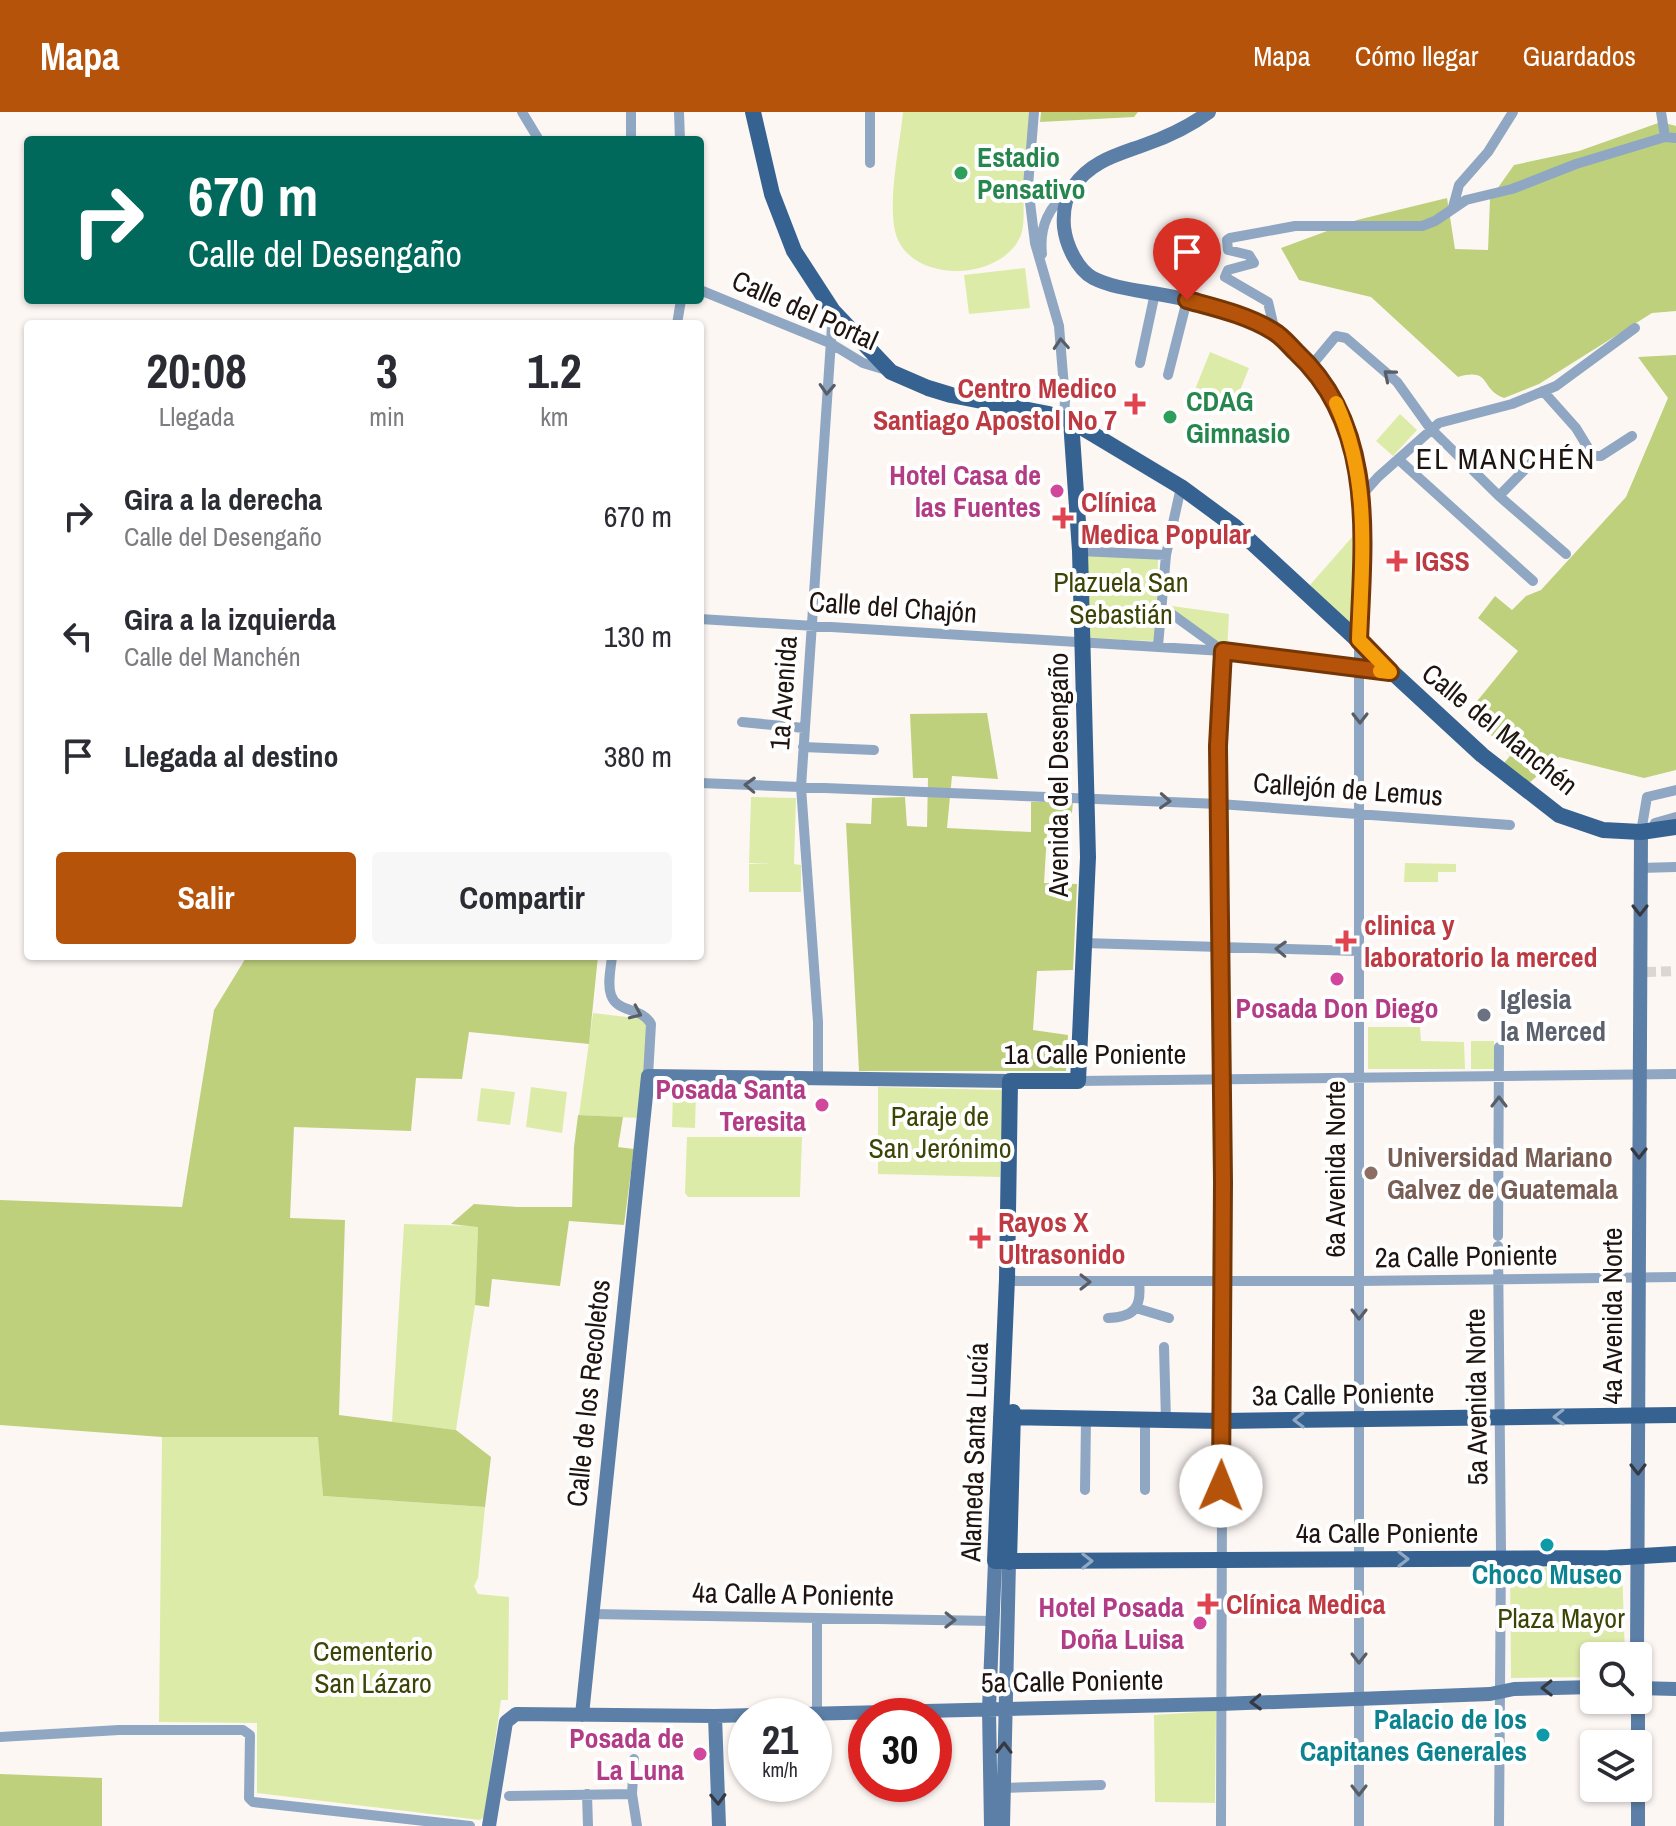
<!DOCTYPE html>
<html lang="es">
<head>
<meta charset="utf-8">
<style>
	body { margin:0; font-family:"Archivo Narrow",sans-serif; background:#f7f7f7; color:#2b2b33; height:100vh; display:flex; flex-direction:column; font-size:30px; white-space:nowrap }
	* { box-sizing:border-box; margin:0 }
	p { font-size:26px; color:#7c7c81 }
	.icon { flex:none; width:44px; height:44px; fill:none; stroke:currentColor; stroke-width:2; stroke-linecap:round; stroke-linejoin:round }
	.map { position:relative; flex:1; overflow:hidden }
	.details { position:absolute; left:24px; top:208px; width:680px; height:640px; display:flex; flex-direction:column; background:#fff; border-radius:8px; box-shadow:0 2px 6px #0004 }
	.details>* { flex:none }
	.banner { position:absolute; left:24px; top:24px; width:680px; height:168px; border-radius:8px; box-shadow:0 2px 6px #0004; background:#00695c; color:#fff; overflow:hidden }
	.buttons { position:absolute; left:1580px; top:1530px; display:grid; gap:16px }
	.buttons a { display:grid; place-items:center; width:72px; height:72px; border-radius:8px; background:#fff; box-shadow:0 2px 6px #0004; font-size:40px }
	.speed { position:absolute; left:728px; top:1586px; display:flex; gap:16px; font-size:40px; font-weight:700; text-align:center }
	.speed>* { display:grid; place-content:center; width:104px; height:104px; border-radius:50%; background:#fff; box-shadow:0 2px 6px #0004; line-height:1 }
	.speed small { font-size:20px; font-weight:400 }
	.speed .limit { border:12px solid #d22; background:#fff; color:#111 }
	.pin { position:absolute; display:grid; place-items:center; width:68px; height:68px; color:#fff; margin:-82px -34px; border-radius:50% 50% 50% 0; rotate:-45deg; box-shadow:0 0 8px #0007 }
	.pin .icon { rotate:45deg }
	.me { position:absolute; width:88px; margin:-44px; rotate:1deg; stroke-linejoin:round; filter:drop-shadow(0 0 6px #0008) }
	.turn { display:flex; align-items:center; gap:28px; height:168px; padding:0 32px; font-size:36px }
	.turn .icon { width:104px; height:104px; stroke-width:2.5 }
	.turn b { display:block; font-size:56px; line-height:68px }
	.eta { display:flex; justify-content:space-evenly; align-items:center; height:136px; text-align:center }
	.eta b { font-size:48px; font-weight:700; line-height:56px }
	.button { display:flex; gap:16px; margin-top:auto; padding:16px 32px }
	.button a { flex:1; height:92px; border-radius:8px; background:#b45309; color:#fff; font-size:32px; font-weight:700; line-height:92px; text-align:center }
	.button a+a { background:#f7f7f7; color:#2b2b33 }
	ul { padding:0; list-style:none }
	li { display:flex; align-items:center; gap:24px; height:120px; padding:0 32px }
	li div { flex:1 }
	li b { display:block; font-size:30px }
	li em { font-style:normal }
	header { display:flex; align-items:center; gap:48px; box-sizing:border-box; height:112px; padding:0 40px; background:#b45309; color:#fff }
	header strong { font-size:38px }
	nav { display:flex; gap:44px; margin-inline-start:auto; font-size:28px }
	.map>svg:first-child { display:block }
	.green { fill:#ddeba9 }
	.forest { fill:#bfd07d }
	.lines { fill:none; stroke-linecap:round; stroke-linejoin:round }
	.street-tunnel { stroke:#dcd5d2; stroke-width:10; stroke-dasharray:10 5; stroke-linecap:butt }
	.street { stroke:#8fa7c2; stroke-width:10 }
	.secondary { stroke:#5c7fa7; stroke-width:14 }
	.primary { stroke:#366292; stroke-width:16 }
	.oneway { stroke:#575e68 }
	.oneway2 { stroke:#343944 }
	.oneway3 { stroke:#90a9c3 }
	.route-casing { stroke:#753606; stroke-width:20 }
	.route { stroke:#b45309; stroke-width:14 }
	.slow { stroke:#f59e0b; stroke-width:14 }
	.leisure-dot { fill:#2e9e5b; stroke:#fff; stroke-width:3 }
	.health-dot { fill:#e0444e; stroke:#fff; stroke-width:3 }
	.hotel-dot { fill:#d1479c; stroke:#fff; stroke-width:3 }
	.worship-dot { fill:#6b7280; stroke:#fff; stroke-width:3 }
	.education-dot { fill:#8d6e63; stroke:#fff; stroke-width:3 }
	.culture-dot { fill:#0f9aa8; stroke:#fff; stroke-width:3 }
	.labels { text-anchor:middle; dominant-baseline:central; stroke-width:8; stroke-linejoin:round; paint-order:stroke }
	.leisure-label { font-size:28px; font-weight:bold; fill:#27864d; stroke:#fff; text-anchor:start }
	.street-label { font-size:28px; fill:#1f140f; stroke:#fff }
	.health-label { font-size:28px; font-weight:bold; fill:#be3a42; stroke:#fff; text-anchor:start }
	.hotel-label { font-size:28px; font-weight:bold; fill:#b23c85; stroke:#fff; text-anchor:end }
	.park-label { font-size:28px; fill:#3c4505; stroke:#fff }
	.worship-label { font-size:28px; font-weight:bold; fill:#5b616d; stroke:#fff; text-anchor:start }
	.education-label { font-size:28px; font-weight:bold; fill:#785e54; stroke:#fff; text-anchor:start }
	.culture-label { font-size:28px; font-weight:bold; fill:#0d838f; stroke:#fff }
	.neighbourhood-label { font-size:30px; letter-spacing:2px; fill:#1f140f; stroke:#fff }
</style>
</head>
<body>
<header>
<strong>Mapa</strong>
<nav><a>Mapa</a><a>Cómo llegar</a><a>Guardados</a></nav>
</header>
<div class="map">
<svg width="1676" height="1714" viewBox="0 0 1676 1714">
	<rect width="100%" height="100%" fill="#fdf7f4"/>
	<path class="green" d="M903,0H1031C1029,29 1027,57 1024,86C1023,97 1025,112 1021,123C1003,168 918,172 898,128C885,99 900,33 903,0Z
		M1025,156L1030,196L969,202L964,163Z
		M1210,240L1249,256L1231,301L1192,285Z
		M1400,302L1417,318L1393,344L1376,329Z
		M1353,424L1356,521L1310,473Z
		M1084,443L1158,447L1156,529L1087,527Z
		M1165,493L1229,502L1227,539Z
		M751,685L796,686L794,752L801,753V780H749V752H772L749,751Z
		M1405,751L1456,752V760H1438V770H1404Z
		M593,901L644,907L649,914L639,1006L579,1003Z
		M1368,915H1420L1421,929L1464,930L1465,957H1368Z
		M1471,929H1494V957H1471Z
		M531,975L567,980L562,1021L526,1015Z
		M878,975L1002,978L1000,1065L878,1062Z
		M481,976L515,980L510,1013L477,1009Z
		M673,979H696L695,1016L672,1015Z
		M687,1025H802L800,1085H688L685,1081Z
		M404,1112L478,1114L475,1193L456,1318L392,1310Z
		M162,1325H319L323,1384L485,1395L478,1466L474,1474L478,1482L509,1485L508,1588H501L484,1705L480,1708L257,1681V1611L159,1610Z
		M1622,1454L1625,1544H1594V1565L1511,1566L1510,1456Z
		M1216,1599L1215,1691L1155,1690L1154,1603Z"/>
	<path class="forest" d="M1041,0H1138L1134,5L1040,10Z
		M1661,10L1676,14V199L1652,201L1539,272L1504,286C1480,278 1492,255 1458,265L1371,185L1299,168L1281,136L1357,108L1447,86L1455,137L1488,138L1490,87L1514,53L1579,39Z
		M1676,243V658L1644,666L1559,645L1528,672L1504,651L1510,644L1469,599L1518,539L1478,506L1495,484L1512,498L1526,484L1541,478L1626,385L1668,286L1638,245Z
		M987,601L998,667L952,664L947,716L1031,720V690H1073L1070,721L1047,722L1044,771L1077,772L1073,858L1037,859L1033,918L1068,923L1066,959H859L846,711L871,712L872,686L905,685L907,714L927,715L928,666H913L910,602Z
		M247,844H598L589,932L469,920L462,967L416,966L411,1019L294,1015L290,1106L345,1108L339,1303L456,1318L491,1345L485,1395L323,1384L318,1325H162L0,1313V1088L182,1095L214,898Z
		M578,1003L623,1005L618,1035L634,1037L624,1113L569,1109L560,1174L492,1167L489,1195L475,1193L478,1115L451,1112L474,1092L517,1095H572L574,1035Z
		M0,1662L102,1666V1714H0Z"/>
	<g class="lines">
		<path class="street-tunnel" d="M1646,860L1676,859"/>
		<path class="street" d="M522,0L539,28
			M631,0V28
			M679,0L680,28
			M870,0V51
			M1034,0L1028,74L1035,131L1059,214L1065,288L1064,307
			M1661,0L1665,25
			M1453,95L1459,73L1488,40L1513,0
			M1042,142C1039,114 1049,94 1071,77
			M700,178L830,231L863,251L886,258
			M677,212L681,188
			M1275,220L1268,190L1225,165L1228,158L1254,151L1249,143L1228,138L1227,128L1230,126L1295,114H1422L1435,109L1466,88L1512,77L1576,52L1665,25L1676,26
			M1140,251L1155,181
			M1311,254L1336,224L1346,226L1397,270L1430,316L1499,384L1566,442
			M1168,263L1187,188
			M1543,279L1576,316L1593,344H1601L1632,324
			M1398,347L1533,469
			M1362,383L1378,365L1439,311L1512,292L1556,274L1635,216
			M1499,384L1543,339
			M1080,439L1166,443
			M1162,495L1223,539L1218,634L1223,1070L1221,1714
			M700,507L1223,539L1390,560
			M1158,534L1166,443L1181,375
			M742,610L804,616
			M803,635L874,638
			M700,671L1219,692L1510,713
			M1656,715L1655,711L1676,705
			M1641,720L1647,685L1676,678
			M1640,756L1676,755
			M1083,831L1359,839
			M612,844C611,856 607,872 611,883C617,901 642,895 651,912L648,964
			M818,967V910L801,675L833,199
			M1078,969L1676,962
			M1498,1124L1499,935
			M1498,1134L1501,1440L1499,1714
			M1007,1167L1016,1169H1359L1676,1165
			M1136,1196L1169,1206
			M1108,1206C1134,1205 1142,1196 1139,1170
			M1164,1235L1166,1309
			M1145,1309V1378
			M1085,1378L1086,1308
			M592,1502L993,1509
			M817,1506V1601
			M0,1625L119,1618H243L250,1623L249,1686L253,1690L470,1714
			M634,1647L632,1682L637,1714
			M1003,1676L1101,1673
			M587,1682L588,1714
			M509,1684L632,1682
			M1359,1714V530"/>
		<path class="secondary" d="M1209,0C1190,14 1167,25 1144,33C1117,43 1091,49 1073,75C1065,86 1063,102 1064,115C1066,133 1077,157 1093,166C1113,176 1136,178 1158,182C1186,187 1218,193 1245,205C1274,218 1301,239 1321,264C1374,333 1362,446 1359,528
			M1637,1544L1641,720
			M1638,1576L1676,1577
			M1638,1585V1714
			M582,1603L648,964L1010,969
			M715,1604L719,1714
			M489,1714L506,1610L516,1602L715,1604L1220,1592L1490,1582L1514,1577L1594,1575
			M991,1714L989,1597L995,1449
			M1003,1714L1009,1450"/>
		<path class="primary" d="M753,0L772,82L794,139L833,199L891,260L928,276L951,283L1049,302L1071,309L1181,375L1234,414L1482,643L1559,703L1603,718L1641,720L1676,715
			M1071,309L1080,439L1088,745L1078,969H1010L1007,1167L995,1449L1609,1446L1676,1442
			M1001,1305L1222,1309L1676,1303
			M1009,1450L1013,1300"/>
	</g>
	<defs><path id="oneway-chevron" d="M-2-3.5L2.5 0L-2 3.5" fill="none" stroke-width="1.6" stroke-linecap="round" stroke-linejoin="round" transform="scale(2)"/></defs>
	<g class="oneway">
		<use href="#oneway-chevron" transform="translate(1061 232) rotate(-94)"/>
		<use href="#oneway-chevron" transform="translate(1389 263) rotate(-140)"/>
		<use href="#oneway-chevron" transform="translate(827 277) rotate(93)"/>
		<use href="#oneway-chevron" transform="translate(1360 606) rotate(90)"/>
		<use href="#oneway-chevron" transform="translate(750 673) rotate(-178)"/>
		<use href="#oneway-chevron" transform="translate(1165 689) rotate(3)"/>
		<use href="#oneway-chevron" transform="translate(1281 837) rotate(-178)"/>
		<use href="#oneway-chevron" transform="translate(636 901) rotate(24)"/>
		<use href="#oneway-chevron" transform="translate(1499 990) rotate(-90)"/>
		<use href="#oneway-chevron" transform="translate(1085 1170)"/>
		<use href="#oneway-chevron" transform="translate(1359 1202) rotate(90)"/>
		<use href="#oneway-chevron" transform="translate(950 1508) rotate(1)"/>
		<use href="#oneway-chevron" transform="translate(1359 1546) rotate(90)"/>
		<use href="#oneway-chevron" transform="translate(1359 1678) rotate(90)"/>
	</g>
	<g class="oneway2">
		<use href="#oneway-chevron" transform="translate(1640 798) rotate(90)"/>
		<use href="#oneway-chevron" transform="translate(1639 1041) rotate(90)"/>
		<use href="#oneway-chevron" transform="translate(1638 1357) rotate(90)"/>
		<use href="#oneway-chevron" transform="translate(1547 1576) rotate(179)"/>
		<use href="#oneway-chevron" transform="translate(1256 1590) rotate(178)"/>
		<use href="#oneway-chevron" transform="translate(1004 1636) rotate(-89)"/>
		<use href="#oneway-chevron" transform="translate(718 1687) rotate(88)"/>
	</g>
	<g class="oneway3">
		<use href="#oneway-chevron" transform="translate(1559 1305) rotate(179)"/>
		<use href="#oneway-chevron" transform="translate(1299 1308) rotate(179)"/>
		<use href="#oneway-chevron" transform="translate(1403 1447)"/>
		<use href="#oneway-chevron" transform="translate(1087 1449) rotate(-1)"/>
	</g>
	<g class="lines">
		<g class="route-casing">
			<path id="route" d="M1187,188C1216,196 1247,203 1273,219C1282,224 1289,233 1296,240C1377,315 1363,427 1359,528L1390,560L1223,539L1218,634L1223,1070L1221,1374"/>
		</g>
		<use href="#route" class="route"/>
		<path class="slow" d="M1336,291C1371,368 1362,446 1359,528L1390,560L1380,559"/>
	</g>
	<g class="leisure-dot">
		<circle cx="961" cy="61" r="8"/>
		<circle cx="1170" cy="305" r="8"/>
	</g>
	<g class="health-dot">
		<path d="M1131 280h8v8h8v8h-8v8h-8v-8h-8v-8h8z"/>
		<path d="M1059 394h8v8h8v8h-8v8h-8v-8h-8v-8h8z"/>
		<path d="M1393 437h8v8h8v8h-8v8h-8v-8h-8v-8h8z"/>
		<path d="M1342 817h8v8h8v8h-8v8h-8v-8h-8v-8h8z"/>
		<path d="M976 1114h8v8h8v8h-8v8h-8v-8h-8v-8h8z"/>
		<path d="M1204 1480h8v8h8v8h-8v8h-8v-8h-8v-8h8z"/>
	</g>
	<g class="hotel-dot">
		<circle cx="1057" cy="379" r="8"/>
		<circle cx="1337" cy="867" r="8"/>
		<circle cx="822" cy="993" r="8"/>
		<circle cx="1200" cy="1511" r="8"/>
		<circle cx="700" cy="1642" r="8"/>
	</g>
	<circle class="worship-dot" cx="1484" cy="903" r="8"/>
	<circle class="education-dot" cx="1371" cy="1061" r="8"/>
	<g class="culture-dot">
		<circle cx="1547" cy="1433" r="8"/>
		<circle cx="1543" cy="1623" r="8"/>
	</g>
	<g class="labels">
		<g class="leisure-label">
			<text x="977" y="45">Estadio<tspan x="977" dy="32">Pensativo</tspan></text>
			<text x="1186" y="289">CDAG<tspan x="1186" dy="32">Gimnasio</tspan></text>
		</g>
		<g class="street-label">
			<text transform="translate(805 198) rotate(24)">Calle del Portal</text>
			<text transform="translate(893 495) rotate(4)">Calle del Chajón</text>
			<text transform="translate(783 581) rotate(-86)">1a Avenida</text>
			<text transform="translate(1500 617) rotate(39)">Calle del Manchén</text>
			<text transform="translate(1058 663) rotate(-90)">Avenida del Desengaño</text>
			<text transform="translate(1348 677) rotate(4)">Callejón de Lemus</text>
			<text x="1095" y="942">1a Calle Poniente</text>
			<text transform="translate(1335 1057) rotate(-90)">6a Avenida Norte</text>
			<text transform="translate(1466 1144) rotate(-1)">2a Calle Poniente</text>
			<text transform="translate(1612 1204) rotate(-90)">4a Avenida Norte</text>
			<text transform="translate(588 1281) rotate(-84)">Calle de los Recoletos</text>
			<text transform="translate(1343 1282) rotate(-1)">3a Calle Poniente</text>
			<text transform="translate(1476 1285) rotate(-91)">5a Avenida Norte</text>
			<text transform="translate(974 1340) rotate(-88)">Alameda Santa Lucía</text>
			<text x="1387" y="1421">4a Calle Poniente</text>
			<text transform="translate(793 1482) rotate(1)">4a Calle A Poniente</text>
			<text transform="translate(1072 1569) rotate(-1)">5a Calle Poniente</text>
		</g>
		<g class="health-label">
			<text x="1117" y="276" text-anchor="end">Centro Medico<tspan x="1117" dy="32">Santiago Apostol No 7</tspan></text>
			<text x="1081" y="390">Clínica<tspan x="1081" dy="32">Medica Popular</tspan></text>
			<text x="1415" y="449">IGSS</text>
			<text x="1364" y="813">clinica y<tspan x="1364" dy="32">laboratorio la merced</tspan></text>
			<text x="998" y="1110">Rayos X<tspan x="998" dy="32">Ultrasonido</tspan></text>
			<text x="1226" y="1492">Clínica Medica</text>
		</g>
		<g class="hotel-label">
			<text x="1041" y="363">Hotel Casa de<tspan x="1041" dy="32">las Fuentes</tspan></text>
			<text x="1337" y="896" text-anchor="middle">Posada Don Diego</text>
			<text x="806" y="977">Posada Santa<tspan x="806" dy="32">Teresita</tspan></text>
			<text x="1184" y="1495">Hotel Posada<tspan x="1184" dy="32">Doña Luisa</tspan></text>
			<text x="684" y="1626">Posada de<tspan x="684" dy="32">La Luna</tspan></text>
		</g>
		<g class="park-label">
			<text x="1121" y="470">Plazuela San<tspan x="1121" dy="32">Sebastián</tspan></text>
			<text x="940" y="1004">Paraje de<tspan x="940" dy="32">San Jerónimo</tspan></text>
			<text x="1561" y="1506">Plaza Mayor</text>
			<text x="373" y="1539">Cementerio<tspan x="373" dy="32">San Lázaro</tspan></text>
		</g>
		<g class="worship-label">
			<text x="1500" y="887">Iglesia<tspan x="1500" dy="32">la Merced</tspan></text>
		</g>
		<g class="education-label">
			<text x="1387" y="1045">Universidad Mariano<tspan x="1387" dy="32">Galvez de Guatemala</tspan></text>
		</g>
		<g class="culture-label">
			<text x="1547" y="1462">Choco Museo</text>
			<text x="1527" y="1607" text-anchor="end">Palacio de los<tspan x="1527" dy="32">Capitanes Generales</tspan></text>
		</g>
		<g class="neighbourhood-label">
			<text x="1506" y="346">EL MANCHÉN</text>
		</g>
	</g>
</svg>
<div class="buttons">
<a><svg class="icon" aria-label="search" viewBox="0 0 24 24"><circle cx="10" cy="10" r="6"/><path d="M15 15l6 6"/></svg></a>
<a><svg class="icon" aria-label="layers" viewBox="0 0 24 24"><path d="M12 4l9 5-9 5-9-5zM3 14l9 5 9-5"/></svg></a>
</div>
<div class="speed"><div>21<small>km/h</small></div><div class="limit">30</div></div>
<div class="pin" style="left:1187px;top:188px;background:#d93025"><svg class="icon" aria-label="arrive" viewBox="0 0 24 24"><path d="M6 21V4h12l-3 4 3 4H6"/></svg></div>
<svg class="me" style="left:1221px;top:1374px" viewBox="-20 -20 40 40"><circle r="19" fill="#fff"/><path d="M0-13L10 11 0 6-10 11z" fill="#b45309"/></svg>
<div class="banner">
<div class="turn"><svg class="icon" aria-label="right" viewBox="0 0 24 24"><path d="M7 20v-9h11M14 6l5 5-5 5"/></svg><div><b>670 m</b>Calle del Desengaño</div></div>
</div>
<section class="details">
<div class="eta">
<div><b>20:08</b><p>Llegada</p></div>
<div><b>3</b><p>min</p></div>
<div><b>1.2</b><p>km</p></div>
</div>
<ul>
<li><svg class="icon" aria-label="right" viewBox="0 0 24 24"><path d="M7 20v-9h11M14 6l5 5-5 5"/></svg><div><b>Gira a la derecha</b><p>Calle del Desengaño</p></div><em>670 m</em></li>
<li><svg class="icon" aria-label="left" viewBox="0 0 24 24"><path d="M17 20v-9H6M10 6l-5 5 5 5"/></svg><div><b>Gira a la izquierda</b><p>Calle del Manchén</p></div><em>130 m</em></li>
<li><svg class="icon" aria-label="arrive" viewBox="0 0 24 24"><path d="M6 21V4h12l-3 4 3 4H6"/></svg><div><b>Llegada al destino</b></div><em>380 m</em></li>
</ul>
<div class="button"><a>Salir</a><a>Compartir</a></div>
</section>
</div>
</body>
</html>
